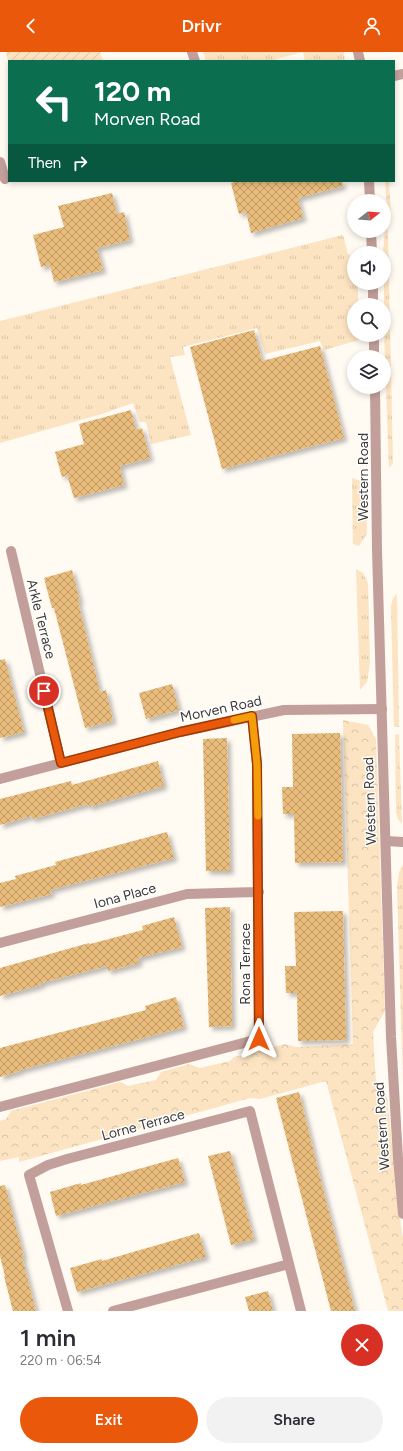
<!DOCTYPE html>
<html lang="en">
<head>
<meta charset="utf-8">
<style>
	body { margin:0; font-family:Figtree,sans-serif; background:#f2f2f3; color:#2b2b33; height:100vh; display:flex; flex-direction:column; font-size:15px; white-space:nowrap }
	* { box-sizing:border-box; margin:0 }
	p { font-size:13px; color:#7c7c81 }
	.icon { flex:none; width:22px; height:22px; fill:none; stroke:currentColor; stroke-width:2; stroke-linecap:round; stroke-linejoin:round }
	.map { position:relative; height:1259px; overflow:hidden }
	.drawer { display:flex; flex-direction:column; background:#fff; flex:1 }
	.drawer>* { flex:none }
	.hud { position:absolute; left:8px; top:8px; width:387px; height:122px; border-radius:0px; box-shadow:0 2px 6px #0003; background:#0b6e4f; color:#fff; overflow:hidden }
	.needle { width:26px; rotate:73deg }
	.fabs { position:absolute; left:347px; top:142px; display:grid; gap:8px }
	.fabs a { display:grid; place-items:center; width:44px; height:44px; border-radius:50%; background:#fff; box-shadow:0 2px 6px #0003; font-size:20px }
	.pin { position:absolute; display:grid; place-items:center; width:34px; height:34px; color:#fff; margin:-17px; border:2px solid #fff; border-radius:50%; box-shadow:0 1px 4px #0007 }
	.me { position:absolute; width:44px; margin:-22px; rotate:0deg; stroke-linejoin:round; filter:drop-shadow(0 0 3px #0008) }
	.turn { display:flex; align-items:center; gap:14px; height:84px; padding:0 20px; font-size:18px }
	.turn .icon { width:52px; height:52px; stroke-width:2.5 }
	.turn b { display:block; font-size:28px; line-height:34px }
	.then { display:flex; align-items:center; height:38px; padding:0 20px; background:#0003; gap:8px; font-size:15px }
	.round { display:grid; place-items:center; flex:none; width:42px; height:42px; border-radius:21px; background:#f2f2f3 }
	.head { display:flex; align-items:center; justify-content:space-between; height:68px; padding:0 20px }
	h1 { font-size:24px; font-weight:600; line-height:30px }
	.button { display:flex; gap:8px; margin-top:auto; padding:8px 20px }
	.button a { flex:1; height:46px; border-radius:24px; background:#ea580c; color:#fff; font-size:16px; font-weight:600; line-height:46px; text-align:center }
	.button a+a { background:#f2f2f3; color:#2b2b33 }
	header { display:flex; justify-content:space-between; align-items:center; height:52px; padding:0 20px; background:#ea580c; color:#fff; font-size:18px; font-weight:600 }
	.map>svg:first-child { display:block }
	.grass { fill:url(#grass-tufts) }
	.park { fill:url(#park-crowns) }
	.garden { fill:url(#garden-furrows) }
	.building { fill:url(#building-cross-hatch); filter:url(#shadow) }
	.lines { fill:none; stroke-linecap:round; stroke-linejoin:round }
	.minor { stroke:#c39f9b; stroke-width:10 }
	.tertiary { stroke:#c39f9b; stroke-width:10 }
	.route-casing { stroke:#983908; stroke-width:10 }
	.route { stroke:#ea580c; stroke-width:7 }
	.slow { stroke:#f59e0b; stroke-width:7 }
	.labels { text-anchor:middle; dominant-baseline:central; stroke-width:3; stroke-linejoin:round; paint-order:stroke }
	.street-label { font-size:14px; fill:#3d3a37; stroke:#fff }
</style>
</head>
<body>
<header><svg class="icon" aria-label="back" viewBox="0 0 24 24"><path d="M15 5l-7 7 7 7"/></svg>Drivr<svg class="icon" aria-label="person" viewBox="0 0 24 24"><circle cx="12" cy="8" r="4"/><path d="M4 21q1-7 8-7t8 7"/></svg></header>
<div class="map">
<svg width="403" height="1259" viewBox="0 0 403 1259">
	<defs>
		<pattern id="grass-tufts" width="24" height="20" patternUnits="userSpaceOnUse"><rect width="24" height="20" fill="#fce4c2"/><path d="M3 7l-1-3M5 7V3M7 7l1-3M15 17l-1-3M17 17v-4M19 17l1-3" fill="none" stroke="#d9c4a7"/></pattern>
		<pattern id="park-crowns" width="20" height="18" patternUnits="userSpaceOnUse"><rect width="20" height="18" fill="#fce4c2"/><path d="M2 6a3 3 0 1 1 6 0M12 15a3 3 0 1 1 6 0" fill="none" stroke="#d9c4a7"/></pattern>
		<pattern id="garden-furrows" width="10" height="10" patternUnits="userSpaceOnUse"><rect width="10" height="10" fill="#fce4c2"/><path d="M-1 1l2-2M0 10L10 0M9 11l2-2" fill="none" stroke="#d9c4a7"/></pattern>
		<pattern id="building-cross-hatch" width="8" height="8" patternUnits="userSpaceOnUse"><rect width="8" height="8" fill="#e9bc7c"/><path d="M0 0l8 8M0 8l8-8" fill="none" stroke="#be9a66"/></pattern>
		<filter id="shadow"><feDropShadow dx="3.5" dy="3.5" stdDeviation="2" flood-color="#0004"/></filter>
	</defs>
	<rect width="100%" height="100%" fill="#fffaf2"/>
	<path class="grass" d="M203,0H344L345,9H305L303,0L269,9H206Z
		M385,129H389L391,166L388,168Z
		M385,176H387L388,183L393,411L389,416L384,279V201L383,200Z
		M343,183L348,202L354,205V231H358V253H354V283H359V288L324,298L320,289L265,302L257,276L183,295L185,303L170,305L191,383L151,392L146,370H140L133,351L102,362L0,391V269Z
		M352,426L364,430L366,443L367,482L359,494L353,492Z
		M356,517L363,521L368,531L370,610L367,630L360,638Z
		M397,542L399,675H394L391,554L393,546Z
		M399,682L402,772L398,767L396,760L395,683Z
		M403,813V1031L397,835L399,820Z"/>
	<path class="park" d="M343,668L368,673L376,687L385,959L373,980L376,1031L387,1045L401,1175L403,1185V1259H388L326,1029L260,1047L250,1046L19,1110V1105L0,1109V1069L6,1067L11,1059L120,1030L128,1034L156,1028L161,1020L189,1012L200,1016L230,1009L234,1005L285,992L297,995L353,992Z"/>
	<path class="garden" d="M6,0H100L103,9H9V14Z"/>
	<path class="building" d="M238,129H342L343,134L298,146L303,166L251,181L246,160L239,162L231,131Z
		M112,141L117,162L124,160L130,188L97,196L103,218L54,230L50,213L41,215L33,183L64,175L58,154Z
		M254,278L262,309L320,294L344,386L222,417L190,295Z
		M131,358L136,378L142,376L150,406L120,414L124,433L74,446L67,423L62,425L55,400L84,392L79,372Z
		M72,518L80,549H78L100,640L106,638L113,669L85,676L54,556H52L44,526Z
		M5,607L24,680L0,686V608Z
		M172,632L179,658L146,667L139,641Z
		M340,681L343,810L295,811L294,762H283L282,735H293L292,682Z
		M227,686L230,819H206L203,687Z
		M158,709L164,734L89,755L88,752L32,767L31,764L0,773V747L71,729L72,733Z
		M167,780L174,806L50,838L52,842L0,855V831L16,827L15,824L56,813L55,810Z
		M230,855L232,974L209,975L205,856Z
		M343,859L346,988L298,989L297,941H286L285,914H296L294,860Z
		M174,865L182,895L138,906L139,911L108,919L107,914L41,931V933L0,944V916L89,891L90,892L143,878L142,874Z
		M176,945L184,975L140,987L20,1018V1019L0,1025V996L146,958L145,954Z
		M299,1040L323,1137L355,1259H331L276,1046Z
		M230,1099L254,1187L231,1193L208,1104Z
		M178,1106L185,1130L56,1164L50,1140L81,1131V1133Z
		M5,1133L24,1205H22L36,1259H13L4,1224H5L0,1204V1134Z
		M199,1181L206,1205L77,1240L70,1216L102,1207V1209Z
		M268,1239L273,1259H249L245,1245Z"/>
	<g class="lines">
		<path class="minor" d="M192,0L195,9
			M394,24L403,22
			M0,110L5,127
			M11,499L61,711
			M0,727L180,680L284,658L382,657
			M386,789L403,790
			M0,891L187,842L259,840
			M0,1055L259,987L257,712L252,664
			M68,1259L29,1123L48,1113L67,1107L250,1059L301,1259
			M113,1259L289,1212"/>
		<path class="tertiary" d="M358,0L360,9
			M369,129L370,149
			M371,179L372,201
			M373,231V253
			M374,283V305
			M375,335L377,498L391,985L398,1106L403,1162"/>
	</g>
	<g class="lines">
		<g class="route-casing">
			<path id="route" d="M44,639L61,711L180,680L252,664L257,712L259,987"/>
		</g>
		<use href="#route" class="route"/>
		<path class="slow" d="M234,668L252,664L257,712L258,764"/>
	</g>
	<g class="labels">
		<g class="street-label">
			<text transform="translate(363 425) rotate(-90)">Western Road</text>
			<text transform="translate(41 567) rotate(76)">Arkle Terrace</text>
			<text transform="translate(221 657) rotate(-12)">Morven Road</text>
			<text transform="translate(370 749) rotate(-92)">Western Road</text>
			<text transform="translate(125 844) rotate(-15)">Iona Place</text>
			<text transform="translate(245 912) rotate(-90)">Rona Terrace</text>
			<text transform="translate(143 1073) rotate(-15)">Lorne Terrace</text>
			<text transform="translate(382 1074) rotate(-94)">Western Road</text>
		</g>
	</g>
</svg>
<div class="fabs">
<a><svg class="needle" viewBox="-14 -14 28 28"><path d="M0-13l5 13h-10z" fill="#e53935"/><path d="M0 13l5-13h-10z" fill="#7c7c81"/></svg></a>
<a><svg class="icon" aria-label="sound" viewBox="0 0 24 24"><path d="M4 9h4l5-4v14l-5-4H4zM17 9q2 3 0 6"/></svg></a>
<a><svg class="icon" aria-label="search" viewBox="0 0 24 24"><circle cx="10" cy="10" r="6"/><path d="M15 15l6 6"/></svg></a>
<a><svg class="icon" aria-label="layers" viewBox="0 0 24 24"><path d="M12 4l9 5-9 5-9-5zM3 14l9 5 9-5"/></svg></a>
</div>
<div class="pin" style="left:44px;top:639px;background:#d93025"><svg class="icon" aria-label="arrive" viewBox="0 0 24 24"><path d="M6 21V4h12l-3 4 3 4H6"/></svg></div>
<svg class="me" style="left:259px;top:987px" viewBox="-20 -20 40 40"><path d="M0-17L14 15 0 8-14 15z" fill="#ea580c" stroke="#fff" stroke-width="4"/></svg>
<div class="hud">
<div class="turn"><svg class="icon" aria-label="left" viewBox="0 0 24 24"><path d="M17 20v-9H6M10 6l-5 5 5 5"/></svg><div><b>120 m</b>Morven Road</div></div>
<div class="then">Then<svg class="icon" aria-label="right" viewBox="0 0 24 24"><path d="M7 20v-9h11M14 6l5 5-5 5"/></svg></div>
</div>
</div>
<section class="drawer">
<div class="head"><div><h1>1 min</h1><p>220 m · 06:54</p></div><a class="round" style="background:#d93025;color:#fff"><svg class="icon" aria-label="close" viewBox="0 0 24 24"><path d="M6 6l12 12M18 6L6 18"/></svg></a></div>
<div class="button"><a>Exit</a><a>Share</a></div>
</section>
</body>
</html>
